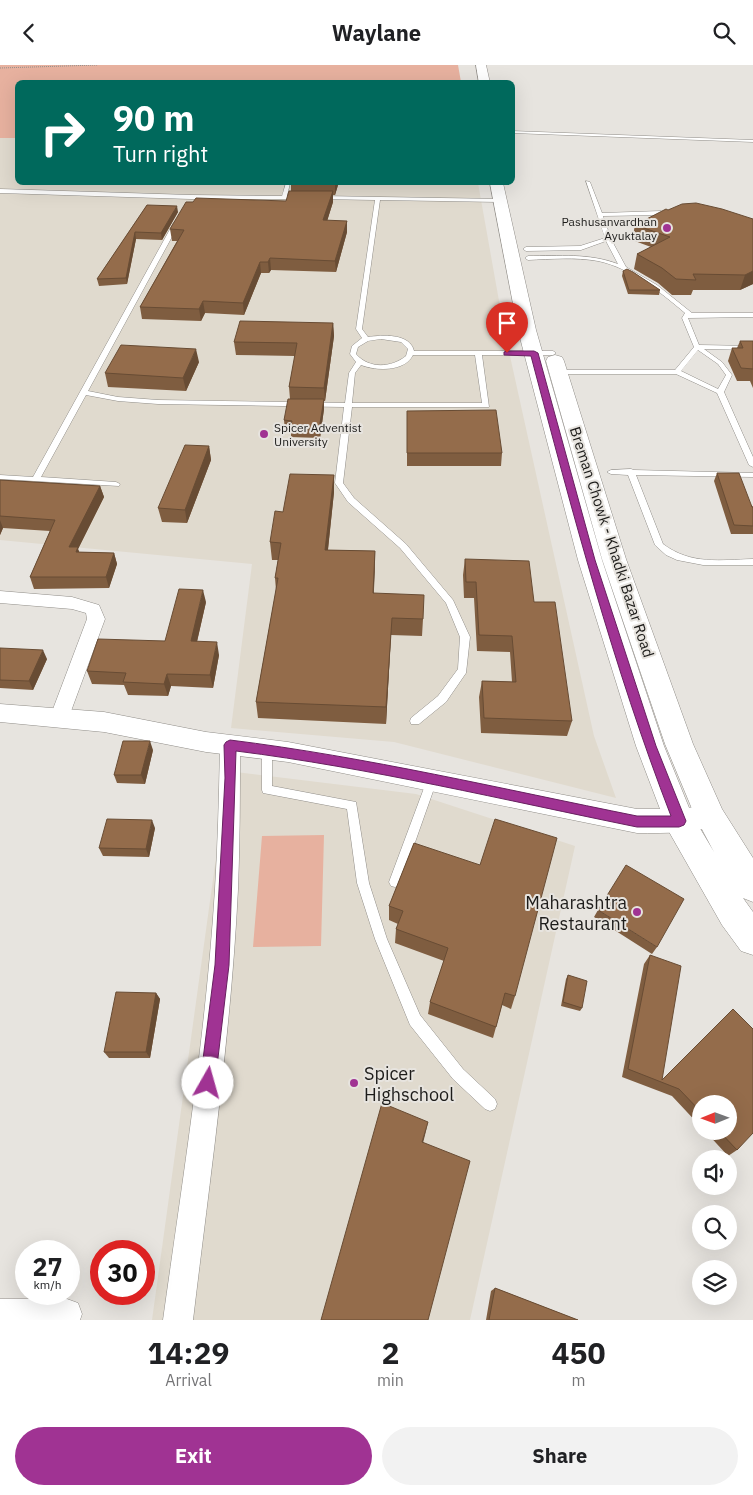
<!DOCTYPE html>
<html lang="en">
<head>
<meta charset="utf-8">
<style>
	body { margin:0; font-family:"IBM Plex Sans",sans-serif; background:#f2f2f2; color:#202124; height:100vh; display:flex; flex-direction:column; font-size:19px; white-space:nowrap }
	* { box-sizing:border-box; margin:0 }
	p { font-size:16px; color:#757577 }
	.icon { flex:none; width:28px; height:28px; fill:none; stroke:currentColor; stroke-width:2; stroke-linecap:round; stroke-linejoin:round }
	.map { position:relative; height:1255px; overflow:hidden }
	.side { display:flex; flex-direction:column; background:#fff; flex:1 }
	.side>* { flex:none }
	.guide { position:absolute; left:15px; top:15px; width:500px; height:105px; border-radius:8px; box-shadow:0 5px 20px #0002; background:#00695c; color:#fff; overflow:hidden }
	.needle { width:32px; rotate:269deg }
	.buttons { position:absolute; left:692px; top:1030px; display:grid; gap:10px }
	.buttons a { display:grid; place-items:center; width:45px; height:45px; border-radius:50%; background:#fff; box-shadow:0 5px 20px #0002; font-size:25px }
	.speed { position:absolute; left:15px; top:1175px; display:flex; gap:10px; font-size:25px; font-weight:700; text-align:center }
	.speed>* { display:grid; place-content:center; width:65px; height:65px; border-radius:50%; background:#fff; box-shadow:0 5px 20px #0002; line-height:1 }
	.speed small { font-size:12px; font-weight:400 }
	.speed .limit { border:8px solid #d22; background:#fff; color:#111 }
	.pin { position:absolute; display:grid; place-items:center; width:42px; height:42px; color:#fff; margin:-51px -21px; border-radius:50% 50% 50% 0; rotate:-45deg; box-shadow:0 0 5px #0007 }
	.pin .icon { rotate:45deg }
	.me { position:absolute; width:55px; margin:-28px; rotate:7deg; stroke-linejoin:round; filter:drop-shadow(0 0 4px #0008) }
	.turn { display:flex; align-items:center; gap:18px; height:105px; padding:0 15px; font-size:22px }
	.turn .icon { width:65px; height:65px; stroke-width:2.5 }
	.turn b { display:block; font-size:35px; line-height:42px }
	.eta { display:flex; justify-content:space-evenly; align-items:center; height:85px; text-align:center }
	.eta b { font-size:30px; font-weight:800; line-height:35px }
	.primary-button { display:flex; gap:10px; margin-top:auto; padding:10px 15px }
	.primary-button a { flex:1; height:58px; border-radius:30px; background:#a03393; color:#fff; font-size:20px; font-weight:800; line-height:58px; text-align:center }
	.primary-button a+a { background:#f2f2f2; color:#202124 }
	header { display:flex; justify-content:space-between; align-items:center; height:65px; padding:0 15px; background:#fff; font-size:22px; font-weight:800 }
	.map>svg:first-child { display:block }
	.built { fill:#e0dace }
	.green { fill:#e7b19f }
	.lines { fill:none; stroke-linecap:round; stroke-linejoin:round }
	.service-casing { stroke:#908d88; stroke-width:1 }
	.minor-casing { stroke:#908d88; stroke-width:1 }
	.tertiary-casing { stroke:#908d88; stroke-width:1 }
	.primary-casing { stroke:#908d88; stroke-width:1 }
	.path { stroke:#918f8b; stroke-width:1; stroke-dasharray:1 1; stroke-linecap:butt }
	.service { fill:#fff; fill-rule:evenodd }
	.minor { fill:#fff; fill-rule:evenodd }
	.tertiary { fill:#fff; fill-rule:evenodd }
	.primary { fill:#fff; fill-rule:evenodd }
	.wall { fill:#7f5d40 }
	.shaded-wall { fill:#684c34 }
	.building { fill:#946c4b; stroke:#684c34 }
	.route { fill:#a03393; stroke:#682160 }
	.poi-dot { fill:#a03393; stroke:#e7e4df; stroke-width:2 }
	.labels { text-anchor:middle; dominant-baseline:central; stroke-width:4; stroke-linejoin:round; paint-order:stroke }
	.far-poi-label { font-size:12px; fill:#1d1c1a; stroke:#e7e4df; text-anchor:end }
	.street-label { font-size:15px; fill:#1d1c1a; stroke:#e7e4df }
	.near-poi-label { font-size:18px; fill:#1d1c1a; stroke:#e7e4df; text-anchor:end }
</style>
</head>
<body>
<header><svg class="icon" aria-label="back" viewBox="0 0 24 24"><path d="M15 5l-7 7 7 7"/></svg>Waylane<svg class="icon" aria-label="search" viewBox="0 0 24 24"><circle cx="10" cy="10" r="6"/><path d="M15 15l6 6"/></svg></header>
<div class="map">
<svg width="753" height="1255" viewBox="0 0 753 1255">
	<rect width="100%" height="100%" fill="#e7e4df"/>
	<path class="built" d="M0,73H17L18,118H478L504,264L594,671L616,733L394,677L231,663L252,499L0,475Z
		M228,706L416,729L575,781L470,1255H152Z"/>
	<path class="green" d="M0,0H458L461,17L18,18L17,73H0Z
		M324,770L321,881L253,882L262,771Z"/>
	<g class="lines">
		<g class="service-casing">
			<path id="service" d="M512,66L753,75V77L512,68Z
				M586,116L590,117L602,148L661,146L664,148L661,150L603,151L611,174L626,202L657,220L692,248H753V252L688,253L699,280L753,281V285L704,284L722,297L732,310L724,327L753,392V402L749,400L717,328L676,309H558L555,307L558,305H675L694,282L682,253L685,248C660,227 631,203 598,196C575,192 551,194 528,195L525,193L528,191C559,191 589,188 618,199L606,176L581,185L526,186L523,184L526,182L580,181L605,173ZM698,285L718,299L726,310L718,324L681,306Z
				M286,118H290L287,131H299L301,134H191L0,128V124L191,130L282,131Z
				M321,131L501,134L499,137L380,135L362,264L368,272C382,270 410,268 414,286H553L556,288L553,290H482L489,342H352L343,418L354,433L406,479L453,535L470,572L466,608L446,637L419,659H411L410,656L411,653L438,631L458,604L460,572L446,538L400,483L348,437L335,418L344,342L158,339L118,336L86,330L41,412L116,417L120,419L119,421L0,414V410L33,412L174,157L177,155L180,157L88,326L118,332L158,335L345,338L349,308L356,297L350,289L352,281L362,273L356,264L375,135L319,134ZM381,274L401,277L408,284L406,291C391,303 369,304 356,289L358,282L368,276ZM413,290H475L482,338H352L355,308L361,300C376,306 405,307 413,290Z
				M631,404L634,405L753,408V412L636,410L663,479C691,500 720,495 753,494V500H703L677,495L666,490L655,480L628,410L611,409L607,407L611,405Z
				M267,681L271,682L272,685V721L356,737L369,818L387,874L420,950L463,1004L495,1034L497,1039L495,1044L490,1046L485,1044L453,1014L410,960L375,874L357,818L347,744L263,728L262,725V685L263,682Z
				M432,710L436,712L437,715L401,817L399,821L395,822L391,821L389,817L427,715L428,712Z"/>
		</g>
		<g class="minor-casing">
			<path id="minor" d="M0,526L72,532L99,540L105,554L67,657L60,660L53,657L50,652L87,554L86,548L72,544L0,538Z
				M230,672L237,674L240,680C240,728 240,776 238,824C231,968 210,1112 193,1255H163C183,1112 206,968 215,824C218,776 219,728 220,680L223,674Z
				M0,1234H67L78,1238L82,1249L80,1255H0Z"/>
		</g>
		<g class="tertiary-casing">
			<path id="tertiary" d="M0,639L104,647L206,667L288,677L637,744H679L710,740L719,743L723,751L719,759C693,769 665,768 637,768L288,697L206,687L104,667L0,657Z"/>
		</g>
		<g class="primary-casing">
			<path id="primary" d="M476,0H486L490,18H479Z
				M490,118H503L536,265L602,495L664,681L692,750L714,787L695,751L665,679L602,494L546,296L548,292L555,290L562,292L564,296L626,494L693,679L722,744L753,793V837L743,833L753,847V890L741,886L722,860L668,765L636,681L578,495L518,265Z"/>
		</g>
		<path class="path" d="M0,3L98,0"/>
		<use href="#service" class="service"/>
		<use href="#minor" class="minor"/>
		<use href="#tertiary" class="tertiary"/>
		<use href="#primary" class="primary"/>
	</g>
	<path class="wall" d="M51,118H102L101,119Z
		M291,118H371V120H338L335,130H333V137L327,156H347V167L336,207L271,205L269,208H261L244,250L205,248L201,256L142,254L140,242L177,176H172L170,164L286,136L291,126Z
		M147,140L178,147L162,175L136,174L127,219L99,221L97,214Z
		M668,145L753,154V219L740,225H693L691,230H672L658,218L634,204L637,189L651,182L632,175L635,160Z
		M623,206L660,225L659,230L628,229L622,211Z
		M333,258L334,271L325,336H324V344L320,373L291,372V365H285L284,355L290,334L289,322L295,291L236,290L234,277Z
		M740,276H753V323L750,316H737L728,296L732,283H737Z
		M199,297L186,326L108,322L105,308Z
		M407,346L502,388L501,401H407Z
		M209,381L211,395L187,458L162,457L158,443Z
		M717,408L753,442V469H731L714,416Z
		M334,410V427L328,485L375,486L373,528L423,554L422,571L391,570L386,659L258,653L256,637L276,525L275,513L278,495H272L270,477L283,447Z
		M0,415L100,421L104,432L78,484L79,487L114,488L117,499L109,523L34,524L30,512L50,466L3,463L0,470Z
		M465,494L534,537L572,656L567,671L481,668L479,632L482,616L512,617L510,587L477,586L474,533H464L463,510Z
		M206,537L197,577L219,590L213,623L171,621L168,631L128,630L124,620L92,619L87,606L165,576Z
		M0,583L47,594L33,625L0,623Z
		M153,685L145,719L117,718L114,710Z
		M155,763L149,792L103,791L99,783Z
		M414,778L515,931L511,944L502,940L493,973L428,949L430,937L444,896L395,878L396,864L398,859L389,855V841Z
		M598,845L657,882L652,889L594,852Z
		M650,890L662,1015L753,964L737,1085L728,1091L705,1066H729L701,1039V1062L672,1031L622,1012L644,899Z
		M568,910L582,943L580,946L561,941L566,914Z
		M156,928L160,934L150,993H109L104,987Z
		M495,1223L578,1255H486L491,1226Z"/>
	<path class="shaded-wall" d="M335,118H338V120L335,130Z
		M333,126V137L324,166L323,155Z
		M177,141L178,147L162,175L161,168Z
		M347,156V167L336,207L335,196Z
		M135,167L136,174L127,219L126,213Z
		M270,193L271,205L269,208L268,197Z
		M260,197L261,208L244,250L243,238Z
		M753,206V219L740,225L745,210Z
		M203,236L205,248L201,256L199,244Z
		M333,258L334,271L325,336L324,323Z
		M196,284L199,297L186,326L183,313Z
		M324,334V344L320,373L319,364Z
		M209,381L211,395L187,458L185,445Z
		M334,410V427L326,502L325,485Z
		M100,421L104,432L78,484L82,494L69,482Z
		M0,455L3,463L0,470Z
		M375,486V503L373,545V528Z
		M114,488L117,499L109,523L106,512Z
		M203,525L206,537L194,589L191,576Z
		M392,553L391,570L386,659V642Z
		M217,577L219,590L213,623L210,610Z
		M43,585L47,594L33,625L29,616Z
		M167,609L171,621L168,631L164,619Z
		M150,676L153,685L145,719L141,710Z
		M152,755L155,763L149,792L146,784Z
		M156,928L160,934L150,993L146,987Z
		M428,1057L426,1066L421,1086L422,1077Z"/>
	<path class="building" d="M289,126H333L323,155L347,156L335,196L270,193L268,197H260L243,238L203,236L199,244L140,242L184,165L170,164L186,137H193L196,133L286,136Z
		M696,138L722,144L753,154V206L745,210L693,209L696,215L676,214L662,203L637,189L670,172L635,160L666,144L668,145L682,139Z
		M147,140L177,141L161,168L135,167L126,213L97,214Z
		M627,204L633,207L660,225H629L623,206Z
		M240,256L333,258L324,323L289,322L297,278L234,277Z
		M740,276H753V304L741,303L732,283H743Z
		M121,280L196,284L183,313L105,308Z
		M288,334H324L319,364L290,363L292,356L284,355Z
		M496,345L502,388H407V346Z
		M185,380L209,381L185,445L158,443Z
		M717,408H739L752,442H753V461L734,460Z
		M290,409L334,410L325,485L375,486L373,528L424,530L423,554L392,553L386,642L256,637L278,513H275L281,478L270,477L275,446L283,447Z
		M0,415L100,421L69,482H78L76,487L114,488L106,512H30L55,455L0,451Z
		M465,494L529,496L534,537H555L572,656L484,653L482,616L516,617L512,571L479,570L476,517H466Z
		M179,524L203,525L191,576L217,577L210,610L167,609L164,619L123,617L126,608L87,606L98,574L165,576Z
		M0,583L43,585L29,616L0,615Z
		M123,676H150L141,710H114Z
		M107,754L152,755L146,784L99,783Z
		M495,754L557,773L515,931L505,928L496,962L430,937L448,883L396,864L403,846L389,841L414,778L480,800Z
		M626,800L684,834L657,882L598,845Z
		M650,890L681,901L662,1015L733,944L753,964V1068L737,1085L719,1066H729V1039H701V1047L679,1024L628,1004Z
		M568,910L587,916L582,943L563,937Z
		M116,927L156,928L146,987H104Z
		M382,1038L428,1057L422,1077L470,1096L428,1255H321Z
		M495,1223L578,1255H489Z"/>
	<path class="route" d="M507,286H534L538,288L595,495L656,681L686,756L684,760L679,762H637C504,735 371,703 236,686L229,900L215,1018L213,1024L208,1026L202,1024L200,1018L215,900L225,713L224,680L226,677L230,675C367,692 502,724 637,751H671C613,601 572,446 531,291L504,290V287Z"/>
	<g class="poi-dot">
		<circle cx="667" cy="163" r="5"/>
		<circle cx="264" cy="369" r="5"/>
		<circle cx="637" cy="847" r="5"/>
		<circle cx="354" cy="1018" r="5"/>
	</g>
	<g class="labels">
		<g class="far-poi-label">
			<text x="657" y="156">Pashusanvardhan<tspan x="657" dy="14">Ayuktalay</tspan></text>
			<text x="274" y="362" text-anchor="start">Spicer Adventist<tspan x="274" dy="14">University</tspan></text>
		</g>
		<g class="street-label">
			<text transform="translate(612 477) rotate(72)">Breman Chowk - Khadki Bazar Road</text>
		</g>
		<g class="near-poi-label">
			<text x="627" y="837">Maharashtra<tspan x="627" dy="21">Restaurant</tspan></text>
			<text x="364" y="1008" text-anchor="start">Spicer<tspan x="364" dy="21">Highschool</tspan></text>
		</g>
	</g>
</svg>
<div class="buttons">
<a><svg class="needle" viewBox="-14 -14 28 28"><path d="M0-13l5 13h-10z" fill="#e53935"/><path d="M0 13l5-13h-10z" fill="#757577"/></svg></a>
<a><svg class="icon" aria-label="sound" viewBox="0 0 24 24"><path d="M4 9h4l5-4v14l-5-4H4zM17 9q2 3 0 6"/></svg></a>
<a><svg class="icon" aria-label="search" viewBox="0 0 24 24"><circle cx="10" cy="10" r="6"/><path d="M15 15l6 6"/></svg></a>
<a><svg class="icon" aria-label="layers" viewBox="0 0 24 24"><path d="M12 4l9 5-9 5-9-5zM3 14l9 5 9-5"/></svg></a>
</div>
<div class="speed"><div>27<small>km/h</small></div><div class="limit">30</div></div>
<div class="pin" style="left:507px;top:288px;background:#d93025"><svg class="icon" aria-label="arrive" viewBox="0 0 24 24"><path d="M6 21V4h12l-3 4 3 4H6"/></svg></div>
<svg class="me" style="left:208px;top:1018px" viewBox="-20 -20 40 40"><circle r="19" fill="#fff"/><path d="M0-13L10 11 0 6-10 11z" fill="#a03393"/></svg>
<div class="guide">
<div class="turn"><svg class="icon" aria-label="right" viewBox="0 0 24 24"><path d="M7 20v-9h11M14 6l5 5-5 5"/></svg><div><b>90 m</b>Turn right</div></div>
</div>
</div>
<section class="side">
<div class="eta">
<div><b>14:29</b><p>Arrival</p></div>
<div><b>2</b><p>min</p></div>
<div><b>450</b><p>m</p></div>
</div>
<div class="primary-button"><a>Exit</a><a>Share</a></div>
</section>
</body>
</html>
